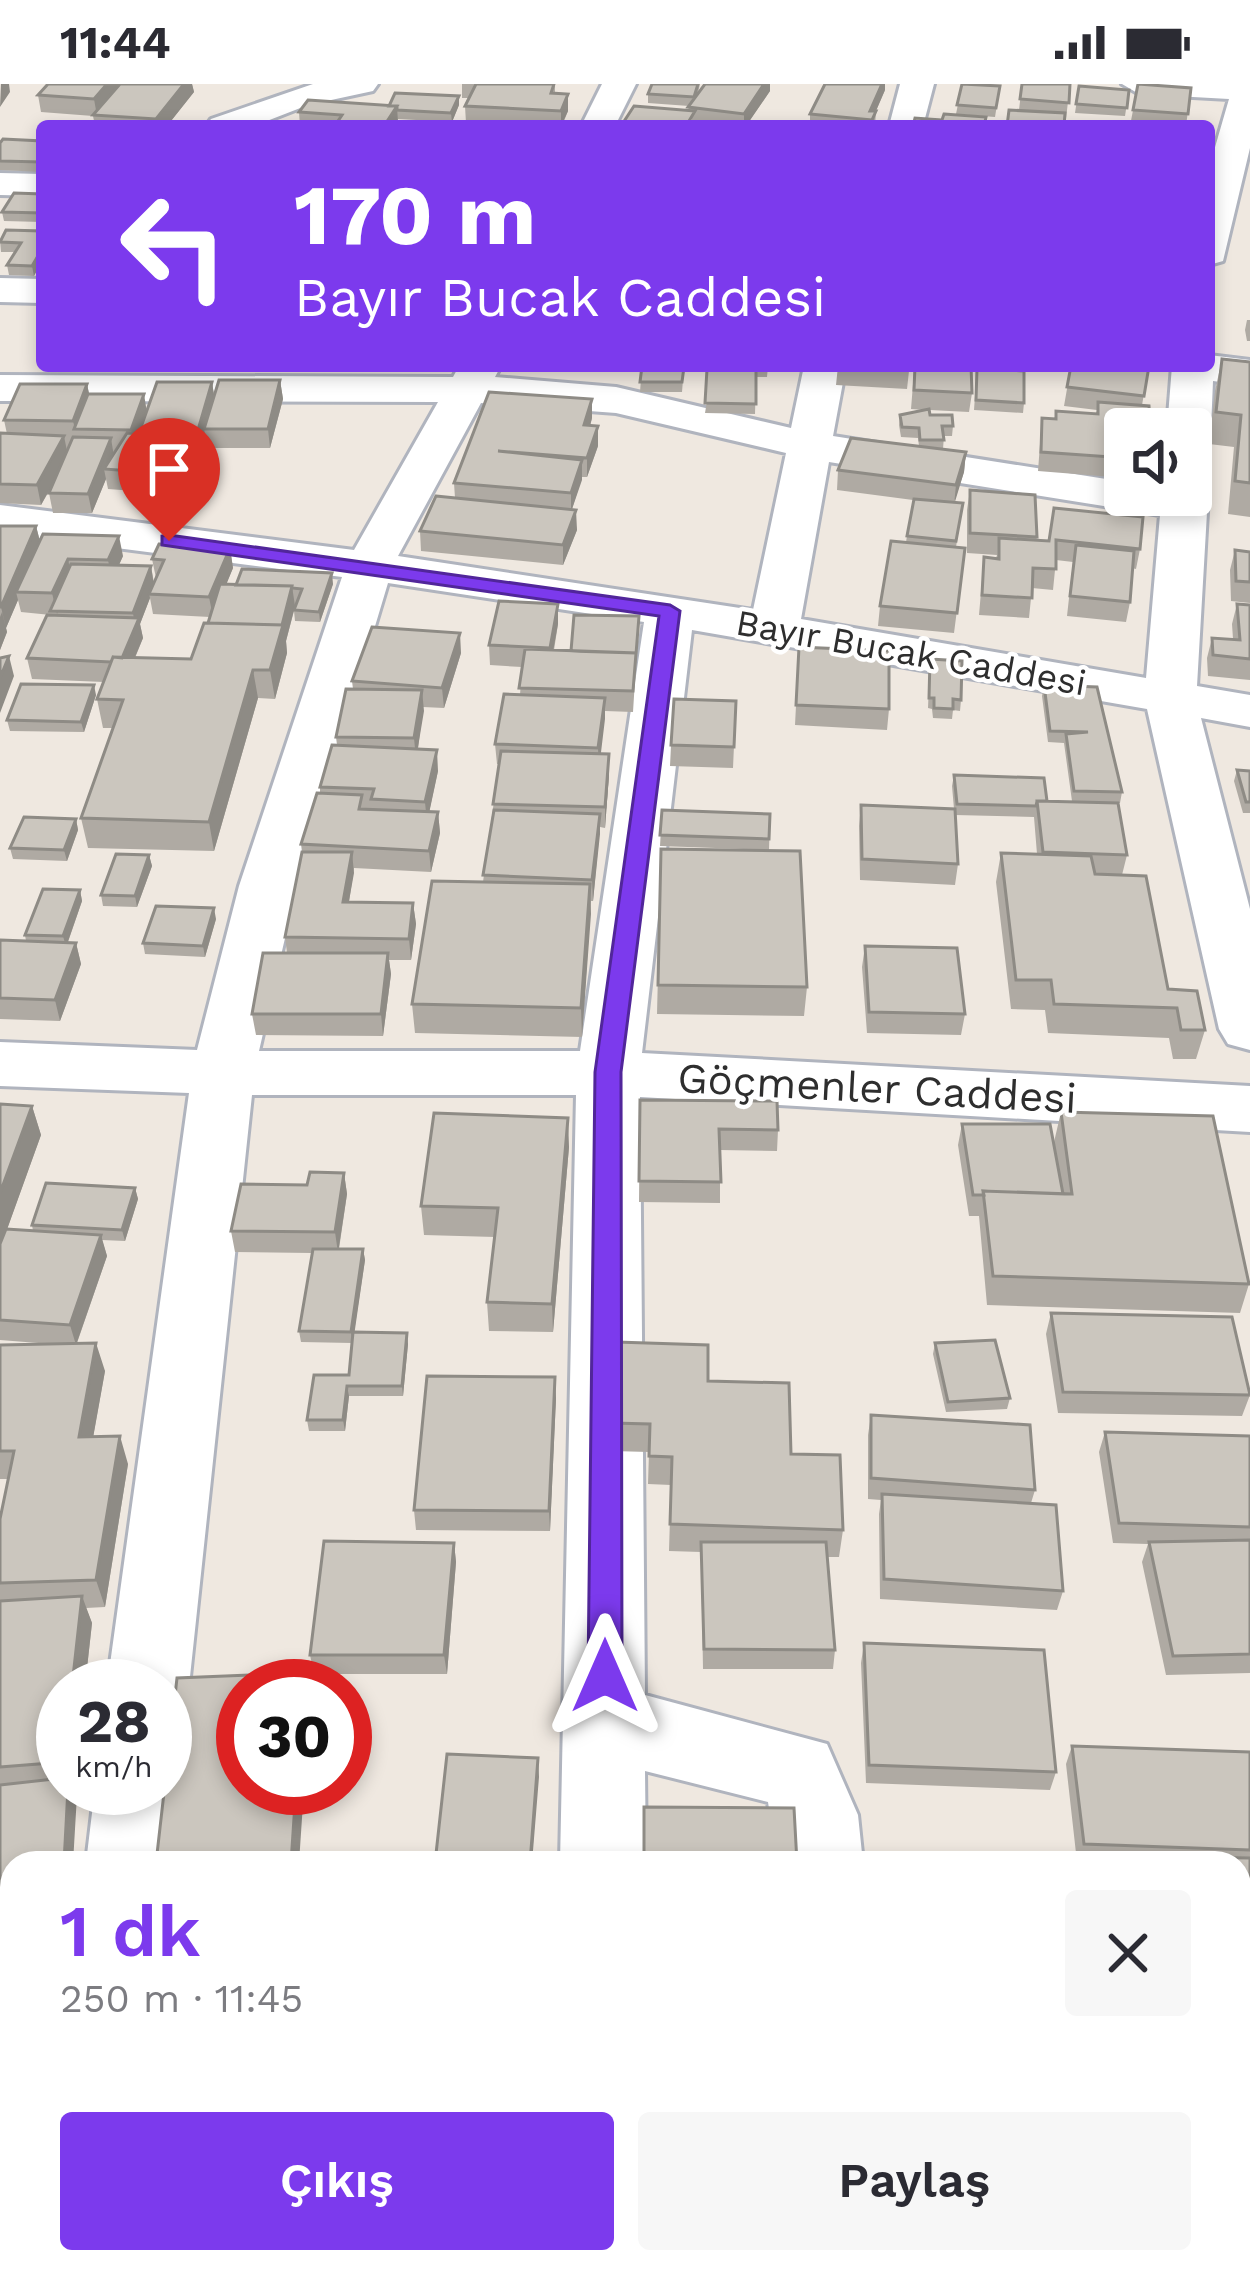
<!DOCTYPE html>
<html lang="tr">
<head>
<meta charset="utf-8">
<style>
	body { margin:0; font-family:"Work Sans",sans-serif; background:#f7f7f7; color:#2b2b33; height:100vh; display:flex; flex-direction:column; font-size:45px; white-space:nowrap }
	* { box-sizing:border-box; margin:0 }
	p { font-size:39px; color:#7c7c81 }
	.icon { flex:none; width:66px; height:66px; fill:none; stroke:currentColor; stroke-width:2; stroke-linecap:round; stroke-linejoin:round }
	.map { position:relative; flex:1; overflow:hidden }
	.panel { position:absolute; left:0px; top:1767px; width:1251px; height:423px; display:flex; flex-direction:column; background:#fff; border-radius:36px 36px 0 0; box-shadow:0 6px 18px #0003 }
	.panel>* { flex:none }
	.guide { position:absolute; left:36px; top:36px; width:1179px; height:252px; border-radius:12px; box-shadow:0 6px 18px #0003; background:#7c3aed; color:#fff; overflow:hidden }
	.buttons { position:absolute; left:1104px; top:324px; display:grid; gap:24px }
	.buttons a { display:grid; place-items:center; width:108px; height:108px; border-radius:12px; background:#fff; box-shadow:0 6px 18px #0003; font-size:60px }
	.speed { position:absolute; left:36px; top:1575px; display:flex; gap:24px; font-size:60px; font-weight:700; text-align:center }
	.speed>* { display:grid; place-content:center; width:156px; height:156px; border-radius:50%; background:#fff; box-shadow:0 6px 18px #0003; line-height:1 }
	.speed small { font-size:30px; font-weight:400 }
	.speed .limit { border:18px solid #d22; background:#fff; color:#111 }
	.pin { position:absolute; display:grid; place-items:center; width:102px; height:102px; color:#fff; margin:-123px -51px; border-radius:50% 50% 50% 0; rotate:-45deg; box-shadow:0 0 12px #0007 }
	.pin .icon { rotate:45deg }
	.me { position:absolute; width:132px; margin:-66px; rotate:0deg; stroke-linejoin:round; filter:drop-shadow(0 0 9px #0008) }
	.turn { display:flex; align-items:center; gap:42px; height:252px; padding:0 60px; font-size:54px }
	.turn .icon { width:156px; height:156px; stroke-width:2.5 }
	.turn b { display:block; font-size:84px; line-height:102px }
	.round { display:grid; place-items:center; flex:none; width:126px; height:126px; border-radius:12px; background:#f7f7f7 }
	.overview { display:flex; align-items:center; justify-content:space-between; height:204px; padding:0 60px }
	h1 { font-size:72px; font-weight:600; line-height:90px; color:#7c3aed }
	.action { display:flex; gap:24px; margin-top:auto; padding:24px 60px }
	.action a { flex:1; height:138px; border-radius:12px; background:#7c3aed; color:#fff; font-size:48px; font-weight:600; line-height:138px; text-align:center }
	.action a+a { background:#f7f7f7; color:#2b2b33 }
	.status { display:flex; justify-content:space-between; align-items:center; height:84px; padding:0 60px; background:#fff; direction:ltr }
	.status svg { height:33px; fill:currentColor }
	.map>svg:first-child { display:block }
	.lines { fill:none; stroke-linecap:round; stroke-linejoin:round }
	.minor-casing { stroke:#b0b4be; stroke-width:6 }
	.minor { fill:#fff; fill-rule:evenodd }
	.wall { fill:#afaaa3; fill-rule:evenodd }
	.shaded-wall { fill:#8e8b85 }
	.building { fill:#cbc6be; stroke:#8e8b85; stroke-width:3 }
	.route { fill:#7c3aed; stroke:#51269a; stroke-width:3 }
	.labels { text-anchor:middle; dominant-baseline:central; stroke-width:9; stroke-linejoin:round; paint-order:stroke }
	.far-street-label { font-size:36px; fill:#2e2e2e; stroke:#fff }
	.street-label { font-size:42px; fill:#2e2e2e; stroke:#fff }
</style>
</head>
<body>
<div class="status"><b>11:44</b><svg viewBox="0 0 49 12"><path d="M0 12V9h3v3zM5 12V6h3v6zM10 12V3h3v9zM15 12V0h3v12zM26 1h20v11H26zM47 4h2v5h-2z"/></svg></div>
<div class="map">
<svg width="1250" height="2189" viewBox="0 0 1250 2189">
	<rect width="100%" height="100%" fill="#efe8e0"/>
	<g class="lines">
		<g class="minor-casing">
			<path id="minor" d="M313,0H378L373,7L308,21L254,42H206L211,35Z
				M602,0H636L615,42H581Z
				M900,0H934L923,42H889Z
				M1122,0H1250V64L1223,177L1209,181V84L1229,15L1139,10Z
				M0,89L42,90V112L0,111Z
				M0,194L42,195V219L0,218Z
				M1209,271L1250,276V302L1213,297L1211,345L1204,354L1191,358V345H1167L1172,282H1209Z
				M459,282H501L495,293L616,303L791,344L804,282H846L833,352L1125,398V411H1191V399L1201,401L1208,411L1197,602L1250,611V643L1201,634L1250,825V966L1228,960L1219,945L1147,625L692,546L642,969L1250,1002V1048L640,1013L645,1611L827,1660L858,1731L863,1779H777L768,1718L645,1687L646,1779H560L576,1011H252L189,1602L177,1628L165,1632V1602H107L189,1009L0,1002V958L197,966L239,802L342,493L0,449V421L354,466L438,318L0,317V291L453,293ZM481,319L616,329L786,369L753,526L398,472ZM829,378L1160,431L1146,594L801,535ZM388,499L644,538L580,967H259L297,802Z
				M165,1676L179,1704L172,1779H86L95,1704H165Z
				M37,2178H135L134,2189H36Z
				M566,2178H664V2189H566Z
				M809,2178H907L908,2189H810Z"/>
		</g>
		<use href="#minor" class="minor"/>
	</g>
	<path class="wall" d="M48,0H192L194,8L167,42H95L93,32L41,28L38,11Z
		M462,0H555V9L568,27L562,42L466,39L465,22L469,14H462Z
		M652,0H700L698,9L770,7L746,42H703L694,41L688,27L689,22L648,19V10Z
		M962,0L1000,2L995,33L956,30Z
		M1022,0H1070L1066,35L1019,26Z
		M1138,0L1191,4L1186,42H1130Z
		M1079,2L1129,6L1125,32L1075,29Z
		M885,6L876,27L875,42H810V30Z
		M459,12V21L452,38L398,35L397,42H300L299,28L389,22Z
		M42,57V88L0,86V59Z
		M42,110V138L4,137L2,128Z
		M42,147L34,192L9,191L7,181L15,168H1L0,156Z
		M1247,236H1250V257H1247L1245,246Z
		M1250,274V433L1228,430L1234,363L1209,360L1215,307L1222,275L1250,278Z
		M642,282L684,283L682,308H640Z
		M713,282H768L767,293H756L755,330L705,329Z
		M838,282H971L972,309L969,328L930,326V331L953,342L952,352H944L943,365L966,368L964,388L954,418L963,419L956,463L965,464L954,549L878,542L880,522L906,458L913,416L837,406L838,386L919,362L918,354L901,353L899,341L900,331L924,326L911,325L914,288L909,287L907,305L836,301Z
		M1071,282H1149L1142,321L1125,345V394L1038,387L1042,334L1055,335L1096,330L1097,326L1064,322Z
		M977,284L1024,319L1023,329L974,326Z
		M280,296L283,315L270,364H207L205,350L201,366L194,365L195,373L175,410L108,405L106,395L92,429H53L49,409L52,402L41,421L0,419V349L7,350L4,336L87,300L89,310L147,327L212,298L214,312Z
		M592,334L590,342L598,362L587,393H582L572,425L577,446L563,481L421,467L420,447L455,414L454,399Z
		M970,406L1037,453L1036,457H1048L1054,424L1140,465L1136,485L1132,484L1130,518L1126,538L1067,532L1073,478L1056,476L1053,506L1032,504L1029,534L979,531L984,473L996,474L997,471L967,469V426Z
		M0,442H36L40,457L123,472L119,481L151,482L154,499L156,494L152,475L230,464L233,484L226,500H333L320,538L295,537L294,527L286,557L287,569L275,615L258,614L214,767L88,764L81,734L113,644H103L97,615L104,598L32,595L27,574L51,531L21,528L18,516L6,544L7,548L0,566ZM150,514L153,530L210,533L191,575L135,574L143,554L140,540Z
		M1235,466L1250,468V519L1231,517L1230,486Z
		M1237,520L1250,521V596L1208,592L1207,574L1212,554L1233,555L1232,540Z
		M639,532L633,628L605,627L600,670H609V691L605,744L600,743L593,817H591L582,953L415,949L412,920L483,798L499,680H497L495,660L520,611L522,583L490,581L489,561L558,540L554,566L571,567Z
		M799,563L889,625L887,646L795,641Z
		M461,569L444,624L423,623L418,665L438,687L429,728H438L440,749L431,788L354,784L349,818L413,819L416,840L411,876H389L391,890L383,952L256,951L252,930L287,869L285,853L302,768L301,760L320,709V703L337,661L336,653L353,605L352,597Z
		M930,575L961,616L960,627L953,626L952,635L933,634L932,625L928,624Z
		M1044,601L1122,708L1120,719L1072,717L1064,659L1048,658L1042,612Z
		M96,611L84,648L10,647L7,636Z
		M736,617L733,684L670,682L671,661Z
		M1237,686L1250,687V729H1243L1234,697Z
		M954,691L1047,717L1127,771L1122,791L1168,905L1205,946L1196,975H1173L1169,954L1048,949L1045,926L1011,925L996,798L1001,769L1037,770L1034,733L955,731L958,780L955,801L860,796L859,742L861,721L954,725L952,702Z
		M662,726L770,730L769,766L660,762Z
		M76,735L78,746L67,777L13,775L10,764Z
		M661,765L807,903L804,932L657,930Z
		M149,771L152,782L137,823L103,822L101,811Z
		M80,806L82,817L68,858L76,859L81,880L60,937L0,935V856L26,857L25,851Z
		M216,835L205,873L145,870L143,859Z
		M865,862L965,930L961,951L867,949L862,883Z
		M640,1016L778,1046L777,1067L720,1066V1119L639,1118Z
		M0,1020L32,1022L41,1051L7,1145L33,1147L32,1141L135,1104L138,1115L125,1157L102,1156L107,1172L77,1259L105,1287L93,1353L128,1380L105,1523L86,1524L92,1539L85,1602H63V1704L77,1711L12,1779V1879L0,1881V1435L8,1395H0V1261L51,1260L0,1256Z
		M1061,1028L1249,1200L1240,1229L987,1221L979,1132H969L958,1061L962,1040L1058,1083L1054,1058Z
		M569,1063L553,1248L489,1247L487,1218L495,1153L424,1151L421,1122Z
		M344,1089L347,1110L339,1165H363L365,1176L354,1248L408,1260L403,1312H349L345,1347H309L307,1336L349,1291L352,1259L301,1258L299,1247L312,1169L235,1168L231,1147L307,1101Z
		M1051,1229L1250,1311L1242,1332L1058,1329L1046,1250Z
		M935,1259L1010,1314L1007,1325L946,1328L933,1270Z
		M708,1297L791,1370L843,1446L839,1473H828L835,1566L833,1585H703L701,1468L669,1467L671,1401L648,1400L649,1368L612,1367V1339Z
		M556,1314L550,1447L416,1446L414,1426Z
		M871,1331L1035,1406L1031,1419L1063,1507L1057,1526L880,1515L879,1430L881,1416L868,1415V1351Z
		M1105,1348L1250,1352V1589L1166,1591L1142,1478L1148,1460L1113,1459L1099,1368Z
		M454,1459L456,1478L447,1590H314L310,1571Z
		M864,1559L1056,1688L1050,1706L866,1699L861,1579Z
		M1072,1662L1250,1668V2169H1239V1779L1077,1778L1066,1680Z
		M12,1885V2178H40L39,2187L0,2189V1886Z
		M332,2178V2189H165Z"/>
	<path class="shaded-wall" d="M1,0H9L10,8L0,23Z
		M107,0H120L97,32L94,15Z
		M184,0H192L194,8L167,42H157L156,35Z
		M764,0H770V7L746,42H744V30Z
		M882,0H885V6L872,36L870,27Z
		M568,10V27L561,42V27Z
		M459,12V21L452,38L451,29Z
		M397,22L398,39L397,42H384Z
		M42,165V178L34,192L32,182Z
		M280,296L283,315L270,364L268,345Z
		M212,298L215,317L204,345L205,350L201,366L198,346Z
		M87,300L91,319L75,345L73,337Z
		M144,310L147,329L135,365L131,346Z
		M592,315V334L585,361L584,341Z
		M598,342V362L587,393V374Z
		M64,352L68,372L41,421L37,401Z
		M192,353L195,373L175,410L172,390Z
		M111,354L114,373L104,385L106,395L92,429L88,410Z
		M966,368L964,388L954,421L956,401Z
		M582,376V396L571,428V409Z
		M576,426L577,446L563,481V461Z
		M36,442L41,462L16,508L18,516L6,544L1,523Z
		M119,452L123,472L112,496L108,476Z
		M230,464L233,484L213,533L209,513Z
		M68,475L72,495L57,530L52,509Z
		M151,482L154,502L149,510L150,514L140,540L143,554L124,599L120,578L135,542L133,529Z
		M332,489L333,500L320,538L319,528Z
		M292,502L295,522L286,557L287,569L275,615L270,586Z
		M558,520V540L550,584V564Z
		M2,528L7,548L0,566V533Z
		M460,549L461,569L444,624L442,604Z
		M9,572L14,592L0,629V594Z
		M253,586L258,614L214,767L209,738Z
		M94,601L96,611L84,648L81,638Z
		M422,606L424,627L416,675L414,654Z
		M605,614V635L599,685L598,664Z
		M437,666L438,687L427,739L425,718Z
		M609,670V691L605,744V723Z
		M438,728L440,749L431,788L429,767Z
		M600,730V750L593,817L592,796Z
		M76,735L78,746L67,777L64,766Z
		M352,768L354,789L345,839L343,818Z
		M149,771L152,782L137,823L135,812Z
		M590,800L591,830L582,953L581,924Z
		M80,806L82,817L66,863L63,852Z
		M413,819L416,840L411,876L409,855Z
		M214,824L216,835L205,873L203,862Z
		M76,859L81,880L60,937L55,916Z
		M388,869L391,890L383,952L381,930Z
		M32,1022L41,1051L0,1165V1109Z
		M568,1034L569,1063L553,1248L552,1220Z
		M344,1089L347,1110L338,1169L335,1148Z
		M135,1104L138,1115L125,1157L122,1146Z
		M101,1151L107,1172L76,1261L70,1241Z
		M363,1165L365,1176L353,1259L351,1248Z
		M407,1249L408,1260L403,1312L402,1302Z
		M96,1259L105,1287L88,1382L79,1353Z
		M555,1293L556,1314L550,1447L549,1427Z
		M347,1302L349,1312L345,1347L343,1336Z
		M120,1352L128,1380L105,1523L96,1496Z
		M454,1459L456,1478L447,1590L444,1571Z
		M82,1512L92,1539L85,1602H72Z
		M538,1674L539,1693L532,1779H530Z
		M68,1704H73L77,1711L73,1779H64Z
		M296,1704H304L299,1779H291Z
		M325,2178H332V2189H326Z"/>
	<path class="building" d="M48,0H107L94,15L38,11Z
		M120,0H184L156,35L93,31Z
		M476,0H554L551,9L568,10L561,27L465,22Z
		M652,0H698L694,13L648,10Z
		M705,0H764L744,30L688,23Z
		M825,0H882L870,27H876L872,36L810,30Z
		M962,0L1000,2L996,24L957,21Z
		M1022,0H1070L1069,19L1020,15Z
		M1138,0L1191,4L1188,30L1133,26Z
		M1079,2L1129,6L1127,24L1076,20Z
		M395,9L459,12L451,29L397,26V22H389Z
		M308,16L397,22L384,42H362L336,40L342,31L299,28Z
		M634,22L695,27L686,42H621Z
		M1009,26L1065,29L1064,42H1007Z
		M944,30L986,33L984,42H913L915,34L942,36Z
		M3,55L42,57V78L0,77V59Z
		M14,109L42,110V129L2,128Z
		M6,146L42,147V165L32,182L7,181L21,159L0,158Z
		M1222,275L1250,278V399L1235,397L1241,331L1216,328Z
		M642,282L684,283L682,298H640Z
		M838,282H909V286Z
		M915,282H971L972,309L914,306Z
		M1071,282H1149L1144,312L1067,303Z
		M977,284L1024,287V319L976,316Z
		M707,285L756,286V320L705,319Z
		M219,296H280L268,345H204Z
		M157,298H212L198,346H140Z
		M20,300H87L73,337L4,336Z
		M489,308L592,315L584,341L598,342L587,374L498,367L582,376L571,409L454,399Z
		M88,310H144L131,346L74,345Z
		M1098,318L1149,322L1150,345H1125V374L1041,368L1042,334L1056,335V327L1098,330Z
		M929,325L930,331H952L953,342H942L944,356H920L919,344L902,343L900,331Z
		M0,349L64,352L37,401L0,400Z
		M127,349L192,353L172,390L104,385Z
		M73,353L111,354L88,410L49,409Z
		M851,354L966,368L956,401L838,386Z
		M970,406L1035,411L1037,453L970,449Z
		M436,412L576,426L563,461L420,447Z
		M914,415L963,419L956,457L907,452Z
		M1054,424L1143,433L1140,465L1056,456V485L1033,484L1032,514L982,511L984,473L999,475V454L1049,457Z
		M0,442H36L1,523H0Z
		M43,450L119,452L108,476L68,475L52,509L16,508Z
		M891,457L965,464L957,529L880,522Z
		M159,460L230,464L209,513L149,510L164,476L152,475Z
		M1076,461L1134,467L1130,518L1070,512Z
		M1235,466L1250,468V498L1236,497Z
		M71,480L151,482L133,529L50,527Z
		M242,485L332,489L319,528L294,526L302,505L292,504V502L236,501Z
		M220,500L292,502L282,541L208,539Z
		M499,517L558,520L550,564L489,561Z
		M1237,520L1250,521V575L1213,571L1212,554L1240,556Z
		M47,531L139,534L122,574L113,573L111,578L27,574Z
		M574,531L639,532L636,570V569L571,567Z
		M204,539L283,541L270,586H253L209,738L81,734L123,616L97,615L113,573L191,575Z
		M372,543L460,549L442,604L352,597Z
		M799,563L889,567V625L796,621Z
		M525,565L636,569L633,607L519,604Z
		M9,572L0,594V574Z
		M930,575L962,577L961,616L953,615V625L934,624V614H929Z
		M21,600L94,601L81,638L7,636Z
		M1044,601L1097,603L1122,708L1074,707L1066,650L1088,648L1050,647Z
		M346,605L422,606L414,654L336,653Z
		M504,610L605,614L598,664L495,660Z
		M674,615L736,617L734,663L671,661Z
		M332,661L437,666L425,718L371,715L374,705L320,703Z
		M501,667L609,670L605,723L493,720Z
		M1237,686L1250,687V718H1246Z
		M954,691L1044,694L1047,717H1037L1036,722L957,720Z
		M317,709L362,711L359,725L438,728L429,767L301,760Z
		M1037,717L1118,719L1127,771L1043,768Z
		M861,721L955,725L958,780L862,775Z
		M494,726L600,730L592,796L483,791Z
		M662,726L770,730L769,755L660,751Z
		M24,733L76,735L64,766L10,764Z
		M661,765L800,767L807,903L658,901Z
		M302,768H352L343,818L413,819L409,855L285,853Z
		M1001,769L1091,772L1095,790L1146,792L1168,905L1197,907L1205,946H1181L1177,924L1054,920L1051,896H1016Z
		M116,770L149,771L135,812L101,811Z
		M432,797L590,800L581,924L412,920Z
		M43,805L80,806L63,852L25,851Z
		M156,822L214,824L203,862L143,859Z
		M0,856L76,859L55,916L0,914Z
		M865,862L957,864L965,930L869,928Z
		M263,869H388L381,930H252Z
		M640,1016L777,1017L778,1046L719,1045L721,1098L639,1097Z
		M0,1020L32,1022L0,1109Z
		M1061,1028L1213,1032L1249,1200L993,1192L983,1107L1072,1110Z
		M434,1029L568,1034L552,1220L487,1218L498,1124L421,1122Z
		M962,1040H1050L1063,1110L983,1107L984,1111H973Z
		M310,1088L344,1089L335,1148L231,1147L241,1100L307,1101Z
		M46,1099L135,1104L122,1146L32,1141Z
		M6,1145L101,1151L70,1241L0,1236V1160Z
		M313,1165H363L351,1248L299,1247Z
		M1051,1229L1232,1233L1250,1311L1063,1308Z
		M353,1248L407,1249L402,1302H347L343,1336H307L314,1291H349Z
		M995,1256L1010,1314L948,1318L935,1259Z
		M616,1258L708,1261V1297L789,1299L791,1370L840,1371L843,1446L670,1440L672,1373L649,1372L650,1340L612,1339Z
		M96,1259L79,1353L120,1352L96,1496L0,1499V1435L14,1367H0V1261Z
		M427,1292L555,1293L549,1427L414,1426Z
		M871,1331L1030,1341L1035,1406L871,1394Z
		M1105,1348L1250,1352V1443L1119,1439Z
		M882,1410L1056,1421L1063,1507L884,1495Z
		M1250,1456V1570L1173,1572L1149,1458Z
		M324,1457L454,1459L444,1571H310Z
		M701,1458H826L835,1566L704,1565Z
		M82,1512L72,1602H63V1678L0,1683V1517Z
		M864,1559L1044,1566L1056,1688L869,1681Z
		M303,1589L302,1602H243V1704H296L291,1779H156L177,1594Z
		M1072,1662L1250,1668V1766L1084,1760Z
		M447,1670L538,1674L530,1779H435Z
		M63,1694V1704H68L64,1779H12V1861L0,1863V1701Z
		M644,1723L794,1724L797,1779H644Z
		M1185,1773L1250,1774V1956H1239V1779H1186Z
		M12,1885V1973L0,1974V1886Z
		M12,1973V2169L0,2170V1974Z
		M1250,1973V2155H1239V1974Z
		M166,2178H325L324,2185L248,2189H165Z"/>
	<path class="route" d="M169,451L670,521L680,527L621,988L622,1592L617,1603L605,1607L593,1603L588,1592L595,988L659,532L162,461V452Z"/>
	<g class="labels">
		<g class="far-street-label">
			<text transform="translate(911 569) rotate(10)">Bayır Bucak Caddesi</text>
		</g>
		<g class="street-label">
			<text transform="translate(877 1004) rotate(3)">Göçmenler Caddesi</text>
		</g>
	</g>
</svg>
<div class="buttons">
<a><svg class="icon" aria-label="sound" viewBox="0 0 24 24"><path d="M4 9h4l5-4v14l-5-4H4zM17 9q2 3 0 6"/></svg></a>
</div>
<div class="speed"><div>28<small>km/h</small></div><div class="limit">30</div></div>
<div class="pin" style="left:169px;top:457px;background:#d93025"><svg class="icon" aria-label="arrive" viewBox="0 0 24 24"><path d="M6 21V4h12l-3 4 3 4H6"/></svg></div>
<svg class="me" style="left:605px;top:1592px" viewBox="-20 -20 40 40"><path d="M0-17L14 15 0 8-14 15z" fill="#7c3aed" stroke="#fff" stroke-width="4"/></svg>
<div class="guide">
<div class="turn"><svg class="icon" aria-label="left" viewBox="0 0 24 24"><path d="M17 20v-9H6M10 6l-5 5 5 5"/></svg><div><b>170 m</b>Bayır Bucak Caddesi</div></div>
</div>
<section class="panel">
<div class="overview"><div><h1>1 dk</h1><p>250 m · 11:45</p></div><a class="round"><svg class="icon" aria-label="close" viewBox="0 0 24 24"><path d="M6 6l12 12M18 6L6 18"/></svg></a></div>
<div class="action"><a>Çıkış</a><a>Paylaş</a></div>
</section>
</div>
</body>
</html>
